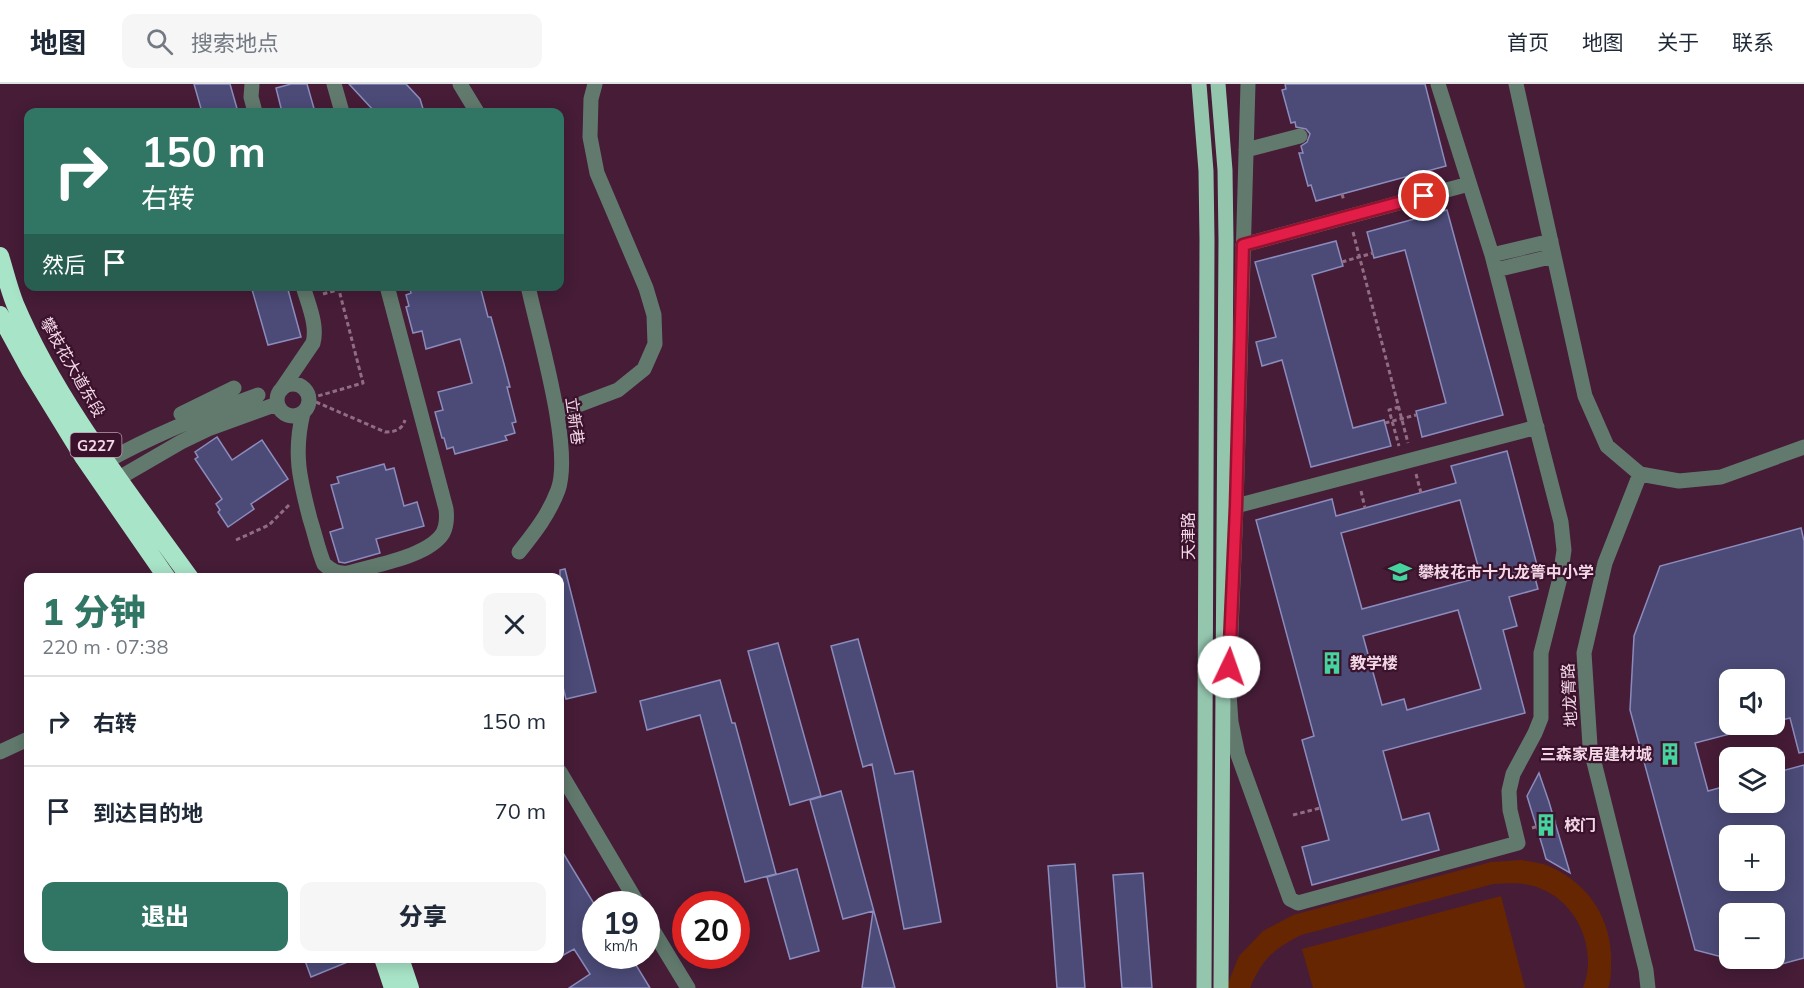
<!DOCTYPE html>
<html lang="zh">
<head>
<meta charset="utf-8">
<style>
	body { margin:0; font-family:Mulish,"Noto Sans SC",sans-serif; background:#f6f6f7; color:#1f2937; height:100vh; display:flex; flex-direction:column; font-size:22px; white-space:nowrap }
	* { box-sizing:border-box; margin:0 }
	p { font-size:20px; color:#747a83 }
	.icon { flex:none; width:33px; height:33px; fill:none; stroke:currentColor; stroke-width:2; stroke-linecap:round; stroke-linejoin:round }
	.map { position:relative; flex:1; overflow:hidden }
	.side { position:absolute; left:24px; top:489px; width:540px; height:390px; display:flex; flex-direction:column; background:#fff; border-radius:12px; box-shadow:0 3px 15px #0003 }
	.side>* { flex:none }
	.hud { position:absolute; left:24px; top:24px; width:540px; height:183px; border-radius:12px; box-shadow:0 3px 15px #0003; background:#317665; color:#fff; overflow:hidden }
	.controls { position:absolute; left:1719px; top:585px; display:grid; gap:12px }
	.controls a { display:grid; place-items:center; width:66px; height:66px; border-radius:12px; background:#fff; box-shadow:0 3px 15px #0003; font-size:30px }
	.speed { position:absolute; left:582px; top:807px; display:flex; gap:12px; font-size:30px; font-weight:700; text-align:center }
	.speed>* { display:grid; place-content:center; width:78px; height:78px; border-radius:50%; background:#fff; box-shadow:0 3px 15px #0003; line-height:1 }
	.speed small { font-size:15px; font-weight:400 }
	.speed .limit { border:9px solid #d22; background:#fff; color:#111 }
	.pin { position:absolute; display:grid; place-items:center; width:51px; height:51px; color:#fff; margin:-26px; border:3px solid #fff; border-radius:50%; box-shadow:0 2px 6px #0007 }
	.me { position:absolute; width:66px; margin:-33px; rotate:3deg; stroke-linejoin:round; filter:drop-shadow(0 0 4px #0008) }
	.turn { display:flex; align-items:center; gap:21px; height:126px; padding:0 18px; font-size:27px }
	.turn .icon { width:78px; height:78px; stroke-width:2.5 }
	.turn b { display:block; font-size:42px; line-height:51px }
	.then { display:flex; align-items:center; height:57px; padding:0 18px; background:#0003; gap:12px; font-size:22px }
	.round { display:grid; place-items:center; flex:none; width:63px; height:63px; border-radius:12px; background:#f6f6f7 }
	.overview { display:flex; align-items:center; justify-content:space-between; height:102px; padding:0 18px }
	h1 { font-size:36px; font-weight:800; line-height:45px; color:#317665 }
	.button { display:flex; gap:12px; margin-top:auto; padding:12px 18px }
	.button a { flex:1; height:69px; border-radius:12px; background:#317665; color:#fff; font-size:24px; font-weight:800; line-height:69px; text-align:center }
	.button a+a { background:#f6f6f7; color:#1f2937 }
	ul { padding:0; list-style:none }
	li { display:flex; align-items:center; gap:18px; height:90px; padding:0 18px; border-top:2px solid #e0e1e3 }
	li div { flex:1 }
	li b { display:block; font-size:22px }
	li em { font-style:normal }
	header { display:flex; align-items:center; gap:36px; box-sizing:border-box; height:84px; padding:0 30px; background:#fff; border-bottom:2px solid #e0e1e3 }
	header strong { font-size:28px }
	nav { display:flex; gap:33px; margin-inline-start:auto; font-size:21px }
	.search { width:420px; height:54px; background:#f6f6f7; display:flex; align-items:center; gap:15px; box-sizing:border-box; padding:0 21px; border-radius:12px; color:#747a83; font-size:22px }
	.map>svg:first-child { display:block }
	.pitch { fill:#672602 }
	.building { fill:#4c4b78; stroke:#8b8cbd; stroke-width:1.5; fill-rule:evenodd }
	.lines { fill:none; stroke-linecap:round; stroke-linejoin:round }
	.path { stroke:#916d83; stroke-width:3; stroke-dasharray:4.5 3; stroke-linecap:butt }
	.minor { stroke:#627a6e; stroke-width:15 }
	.major { stroke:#94c6ae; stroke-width:15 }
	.highway { stroke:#a8e5c8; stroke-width:18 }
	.route-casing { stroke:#92132f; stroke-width:15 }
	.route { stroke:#e11d48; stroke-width:10 }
	.labels { text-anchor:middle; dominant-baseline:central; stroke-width:4.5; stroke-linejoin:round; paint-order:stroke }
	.shield { fill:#3b122c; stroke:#bc9caf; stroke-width:1.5 }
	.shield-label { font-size:15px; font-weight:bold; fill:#f3d7e7 }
	.street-label { font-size:16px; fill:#f3d7e7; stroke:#3b122c }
	.poi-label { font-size:16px; font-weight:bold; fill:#f3d7e7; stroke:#3b122c; text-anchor:start }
</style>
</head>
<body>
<header>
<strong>地图</strong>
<div class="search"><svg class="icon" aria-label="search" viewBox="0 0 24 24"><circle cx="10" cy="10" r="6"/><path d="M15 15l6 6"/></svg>搜索地点</div>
<nav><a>首页</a><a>地图</a><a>关于</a><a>联系</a></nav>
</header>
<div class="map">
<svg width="1804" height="904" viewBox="0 0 1804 904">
	<rect width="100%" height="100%" fill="#461c37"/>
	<path class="pitch" d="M1522,776C1532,778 1544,779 1553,784C1592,803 1613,839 1611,881C1611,890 1611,896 1608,904H1583C1598,866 1578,818 1539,804C1524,798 1509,799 1493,800L1301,851C1273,866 1263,874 1250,904H1226L1239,872L1263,847L1293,831L1491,778Z
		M1501,812L1525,904H1313L1302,865Z"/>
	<path class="building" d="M194,0H230L238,28H202Z
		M291,0H307L315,28H282L276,4Z
		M349,0H406L420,15L424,28H375Z
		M1285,0H1425L1446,82L1316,117L1311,101L1308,102L1299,69H1303L1301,62L1307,58L1310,50L1306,45L1296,43L1295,38L1291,39L1282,6L1286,5Z
		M1447,126L1503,331L1422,353L1416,327L1446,319L1405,166L1374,174L1367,148Z
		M1336,157L1343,182L1312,191L1353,344L1384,336L1391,362L1311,383L1282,276L1262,282L1256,258L1276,253L1255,178Z
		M251,202H287L301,253L268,261Z
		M409,202H480L488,233H491L504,280L510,303H507L516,338L512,339L515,349L505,352L507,356L455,370L453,363L447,365L444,354H442L435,328L443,326L438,308L472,299L460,255L426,265L422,247L413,249L406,223L409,222L406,211L411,209Z
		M217,353L232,376L262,356L288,395L251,420L254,425L228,443L218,428L220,426L216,420L222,415L195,375L198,373L195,368Z
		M1507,367L1537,481L1532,483L1538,505L1509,513L1517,542L1503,546L1525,629L1383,667L1402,736L1429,729L1439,766L1312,801L1302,763L1329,756L1302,656L1314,652L1256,436L1332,415L1336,432L1365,424L1456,399L1451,382ZM1460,416L1481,493L1362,525L1341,449ZM1458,526L1481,605L1407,626L1404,615L1382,621L1363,552Z
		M384,380L386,386L394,384L404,422L417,418L424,442L376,455L380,469L345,479L339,478L330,448L343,444L331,401L339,399L337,393Z
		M1801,444L1804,457V668L1799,669L1790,634L1774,638V596H1730V650L1695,659L1708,707L1730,701V718H1774V689L1804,681V874L1774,882V830H1730V875L1695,866L1630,626L1634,552L1660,482ZM1730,752H1774V796H1730Z
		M565,485L596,608L566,615L560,591V486Z
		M858,555L895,690L913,687L941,838L904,845L872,680L863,683L831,562Z
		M778,559L821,712L790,721L748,567Z
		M720,596L732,639H735L776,790L745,798L700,631L647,646L640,617Z
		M1539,689L1549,718L1570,789L1546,775L1543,764L1527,712Z
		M841,707L873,824L895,904H862L873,827L843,835L810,716Z
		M560,764L596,823V872H618L624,881L633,876L650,904H569L590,890L574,865L560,873Z
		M1075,780L1085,904H1057L1048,782Z
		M797,785L819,867L790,875L767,793Z
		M1143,789L1152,904H1122L1113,791Z
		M304,874H355V875L311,893Z"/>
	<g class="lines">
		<path class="path" d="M1342,110L1344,117
			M1353,148L1408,359
			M1342,178L1373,169
			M323,210L351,202
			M311,314L363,299L339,206
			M316,318L385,348C395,348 402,346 405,336
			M1399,323L1389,326L1399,362
			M1385,339L1416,331
			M1416,390L1421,409
			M1361,407L1365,424
			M236,456L269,441L289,421
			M1293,731L1320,724
			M1532,744L1556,737"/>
		<path class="minor" d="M252,0L251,13L255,28
			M334,0L342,28
			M460,0L477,28
			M1516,0L1585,312L1607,362L1640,390L1679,397L1721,393L1804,363
			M1246,66L1300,52
			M1243,161L1469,100
			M1492,171L1551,157
			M1496,186L1554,172
			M277 316a16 16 0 1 1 32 0a16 16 0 1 1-32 0Z
			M281,306L313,259C318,241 308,220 303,202
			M303,329C293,370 300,396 310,435C315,450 318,466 324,480C332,487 337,490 348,489C374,481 428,473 443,449C447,441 447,433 446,425L387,202
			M557,329L618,306L644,285L655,260L654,231L646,204L597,89L590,53L591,15L595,0
			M181,330L234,304
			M107,377C155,350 205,330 258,311
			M1640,390L1605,479L1584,569L1590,662L1646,886L1648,904
			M119,394L181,358L208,345L277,320
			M1236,422L1537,343
			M519,468C535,448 549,430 558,406C573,364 538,249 528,202
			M1230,571L1236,422L1248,0
			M1229,610L1231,638L1238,671L1290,815L1298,819L1518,759L1510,726L1509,707L1513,690L1535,649L1541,634V569L1560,494L1564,466L1561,438L1492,171L1438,0
			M0,668L28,655
			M560,688L638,820
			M646,835L688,904"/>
		<path class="major" d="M1199,0L1206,87L1207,156L1204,904
			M1218,0L1225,86L1226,156L1221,904"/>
		<path class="highway" d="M0,172C5,188 9,205 15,220C56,317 129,409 190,494
			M0,231L30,286L84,374L167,494
			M383,874L393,904
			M400,874L410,904"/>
	</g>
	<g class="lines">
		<g class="route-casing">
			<path id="route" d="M1229,583L1236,423L1243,161L1424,112"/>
		</g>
		<use href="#route" class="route"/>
	</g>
	<defs>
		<g id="school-bare" transform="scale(1.8)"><path d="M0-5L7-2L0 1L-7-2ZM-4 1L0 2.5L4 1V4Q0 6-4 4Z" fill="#46d49e" stroke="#3b122c" stroke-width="2.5" paint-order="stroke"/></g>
		<g id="building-bare" transform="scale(1.8)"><path d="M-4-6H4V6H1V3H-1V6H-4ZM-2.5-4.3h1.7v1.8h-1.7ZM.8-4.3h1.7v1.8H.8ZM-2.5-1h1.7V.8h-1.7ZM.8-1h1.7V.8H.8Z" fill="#46d49e" stroke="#3b122c" stroke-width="2.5" paint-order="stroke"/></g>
	</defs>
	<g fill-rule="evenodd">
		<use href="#school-bare" x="1400" y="488"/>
		<use href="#building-bare" x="1332" y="579"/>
		<use href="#building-bare" x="1670" y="670"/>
		<use href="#building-bare" x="1546" y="741"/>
	</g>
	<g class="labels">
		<rect class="shield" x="70.5" y="349" width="51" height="24" rx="4.5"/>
		<g class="shield-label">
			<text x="96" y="361">G227</text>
		</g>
		<g class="street-label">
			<text transform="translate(73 283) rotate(60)">攀枝花大道东段</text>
			<text transform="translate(575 337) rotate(82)">立新巷</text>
			<text transform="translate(1188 452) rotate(-90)">天津路</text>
			<text transform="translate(1569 611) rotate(-93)">地龙箐路</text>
		</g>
		<g class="poi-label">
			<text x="1418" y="488">攀枝花市十九龙箐中小学</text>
			<text x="1350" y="579">教学楼</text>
			<text x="1652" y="670" text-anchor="end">三森家居建材城</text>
			<text x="1564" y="741">校门</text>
		</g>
	</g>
</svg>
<div class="controls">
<a><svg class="icon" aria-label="sound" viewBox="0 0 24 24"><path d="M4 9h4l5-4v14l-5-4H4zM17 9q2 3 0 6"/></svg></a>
<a><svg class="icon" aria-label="layers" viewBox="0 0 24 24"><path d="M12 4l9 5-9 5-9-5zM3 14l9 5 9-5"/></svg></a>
<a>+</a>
<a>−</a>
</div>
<div class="speed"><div>19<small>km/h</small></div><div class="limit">20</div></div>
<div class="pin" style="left:1424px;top:112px;background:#d93025"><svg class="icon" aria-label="arrive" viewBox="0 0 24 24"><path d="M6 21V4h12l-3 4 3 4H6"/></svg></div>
<svg class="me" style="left:1229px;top:583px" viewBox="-20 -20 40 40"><circle r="19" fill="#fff"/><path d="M0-13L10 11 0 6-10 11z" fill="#e11d48"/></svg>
<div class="hud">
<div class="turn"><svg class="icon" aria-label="right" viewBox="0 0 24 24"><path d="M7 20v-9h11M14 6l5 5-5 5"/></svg><div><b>150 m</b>右转</div></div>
<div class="then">然后<svg class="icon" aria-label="arrive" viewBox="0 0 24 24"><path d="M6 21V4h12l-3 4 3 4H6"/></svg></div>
</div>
<section class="side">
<div class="overview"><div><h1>1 分钟</h1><p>220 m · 07:38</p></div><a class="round"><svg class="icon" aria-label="close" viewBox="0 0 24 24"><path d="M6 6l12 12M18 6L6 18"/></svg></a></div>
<ul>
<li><svg class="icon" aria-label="right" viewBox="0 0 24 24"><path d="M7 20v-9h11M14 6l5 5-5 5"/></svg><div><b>右转</b></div><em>150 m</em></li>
<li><svg class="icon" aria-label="arrive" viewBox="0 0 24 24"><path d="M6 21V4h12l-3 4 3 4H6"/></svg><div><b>到达目的地</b></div><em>70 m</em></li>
</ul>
<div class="button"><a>退出</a><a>分享</a></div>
</section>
</div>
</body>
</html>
